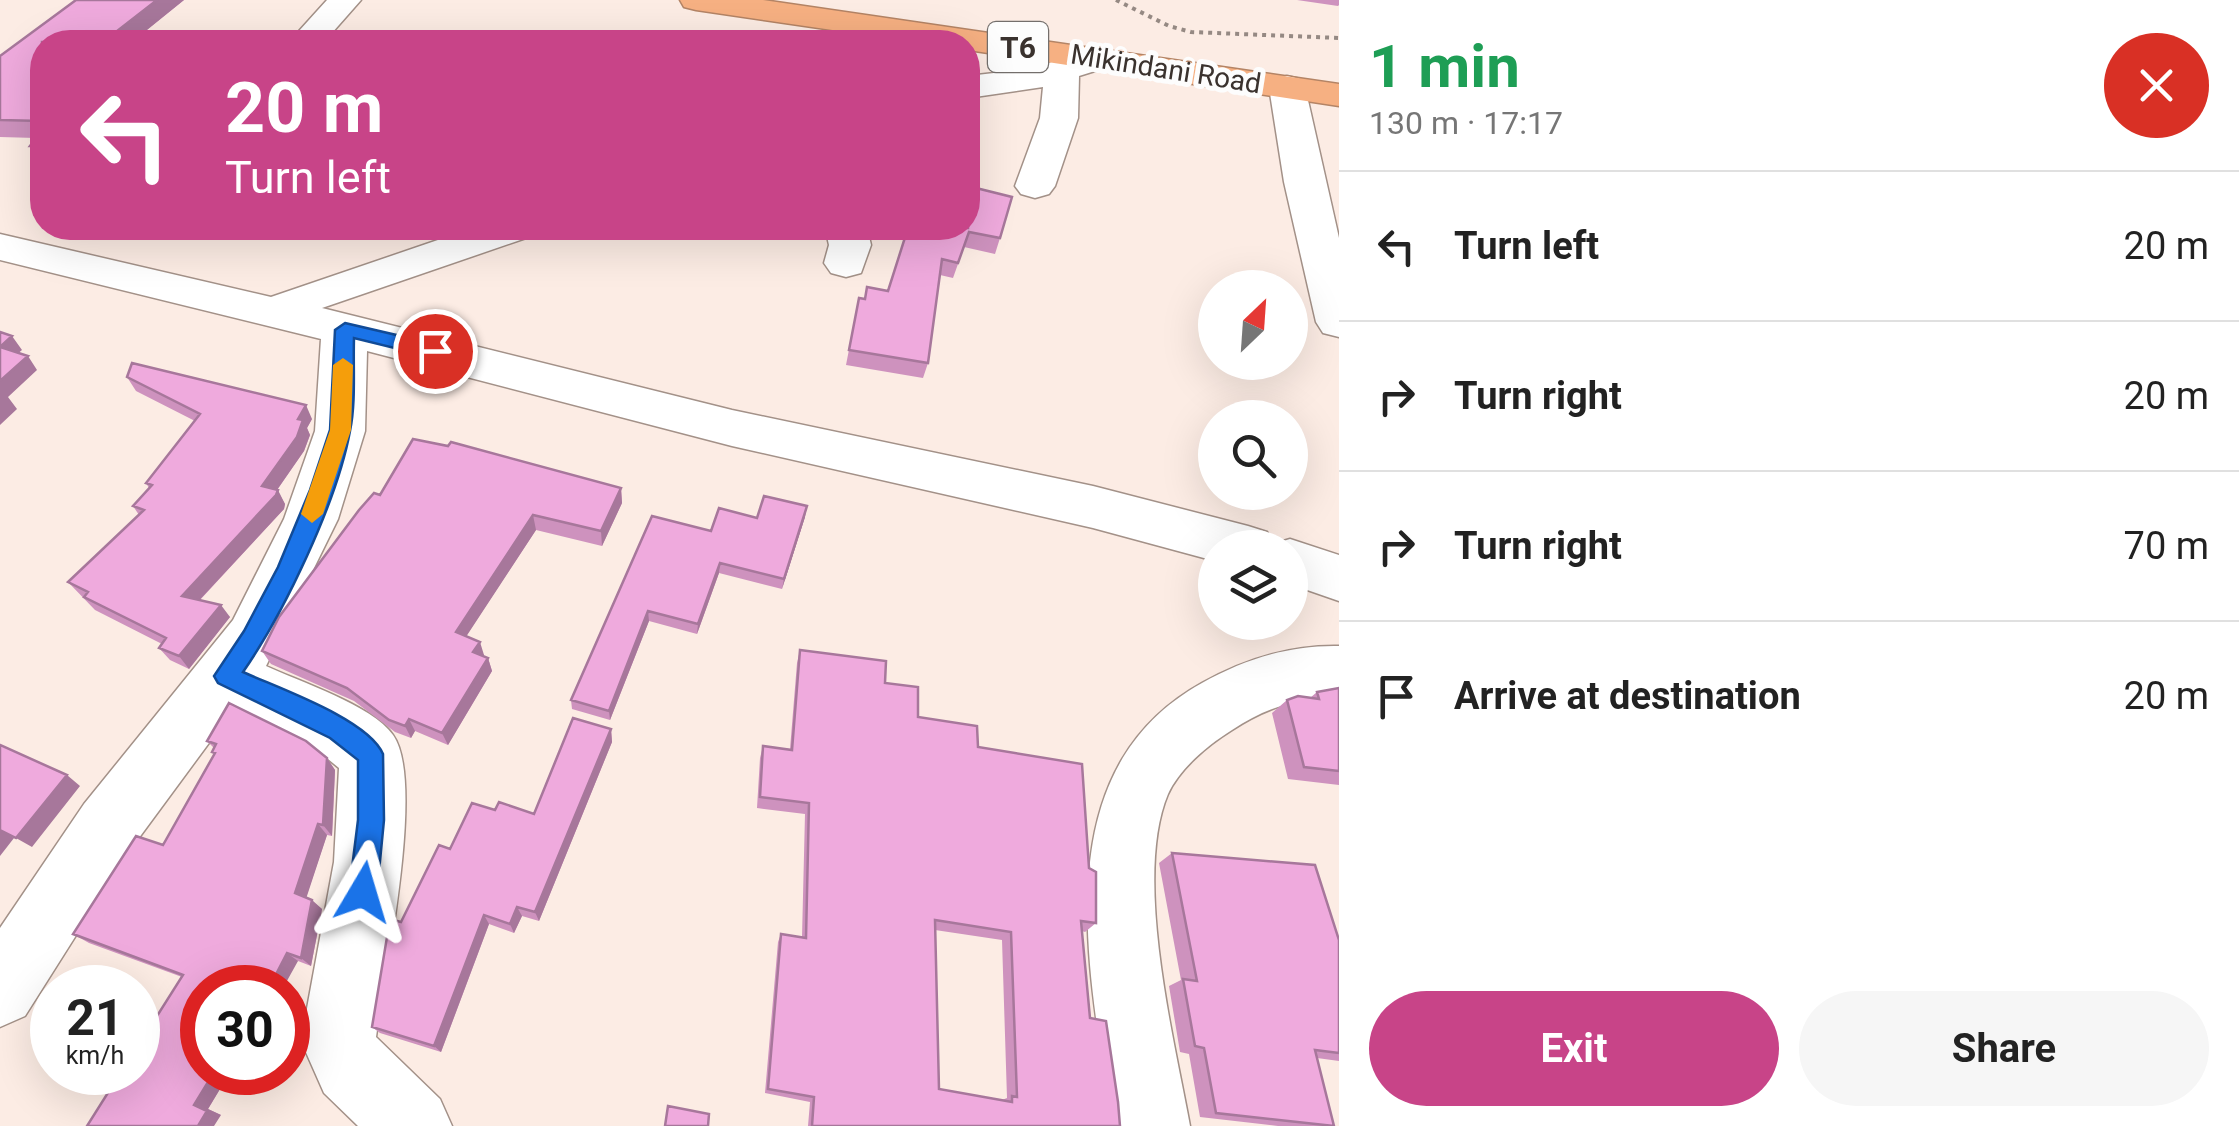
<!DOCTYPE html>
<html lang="en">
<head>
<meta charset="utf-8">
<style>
	body { margin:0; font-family:Roboto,sans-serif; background:#f6f6f6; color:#222; height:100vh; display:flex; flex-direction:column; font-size:38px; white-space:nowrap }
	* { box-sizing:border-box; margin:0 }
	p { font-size:32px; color:#767676 }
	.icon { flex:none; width:55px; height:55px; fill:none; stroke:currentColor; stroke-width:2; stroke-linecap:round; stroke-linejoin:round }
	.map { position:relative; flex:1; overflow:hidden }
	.panel { display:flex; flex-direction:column; background:#fff; width:900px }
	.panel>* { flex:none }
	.guide { position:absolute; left:30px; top:30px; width:950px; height:210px; border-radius:40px; box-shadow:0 10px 40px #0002; background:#c84488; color:#fff; overflow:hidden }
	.needle { width:65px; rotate:25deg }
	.fabs { position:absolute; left:1198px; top:270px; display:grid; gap:20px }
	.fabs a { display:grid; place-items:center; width:110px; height:110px; border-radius:50%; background:#fff; box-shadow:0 10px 40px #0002; font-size:50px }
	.speed { position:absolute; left:30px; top:965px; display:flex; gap:20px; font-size:50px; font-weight:700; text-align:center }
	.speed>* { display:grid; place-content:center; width:130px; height:130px; border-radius:50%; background:#fff; box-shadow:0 10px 40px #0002; line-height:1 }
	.speed small { font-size:25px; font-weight:400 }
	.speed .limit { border:15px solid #d22; background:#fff; color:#111 }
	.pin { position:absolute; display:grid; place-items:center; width:85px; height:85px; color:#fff; margin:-42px; border:5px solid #fff; border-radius:50%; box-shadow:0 2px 10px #0007 }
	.me { position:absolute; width:110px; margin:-55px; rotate:7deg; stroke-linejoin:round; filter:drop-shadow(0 0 8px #0008) }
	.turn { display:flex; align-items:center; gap:35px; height:210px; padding:0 30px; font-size:45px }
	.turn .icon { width:130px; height:130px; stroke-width:2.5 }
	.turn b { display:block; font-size:70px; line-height:85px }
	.round { display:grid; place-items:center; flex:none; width:105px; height:105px; border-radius:52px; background:#f6f6f6 }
	.headline { display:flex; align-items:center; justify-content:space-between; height:170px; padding:0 30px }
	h1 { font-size:60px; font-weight:700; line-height:75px; color:#1e9e55 }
	.button { display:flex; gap:20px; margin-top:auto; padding:20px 30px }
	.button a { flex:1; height:115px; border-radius:60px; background:#c84488; color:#fff; font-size:40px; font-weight:700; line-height:115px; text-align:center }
	.button a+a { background:#f6f6f6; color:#222 }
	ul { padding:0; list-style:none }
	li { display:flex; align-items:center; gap:30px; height:150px; padding:0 30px; border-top:2px solid #e0e0e0 }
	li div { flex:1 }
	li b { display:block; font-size:38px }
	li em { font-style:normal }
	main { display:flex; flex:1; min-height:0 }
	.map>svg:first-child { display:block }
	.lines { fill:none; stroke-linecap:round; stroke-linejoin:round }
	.minor-casing { stroke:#a39188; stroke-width:3 }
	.highway-casing { stroke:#b48465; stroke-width:3 }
	.path { stroke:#958983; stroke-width:4; stroke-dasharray:4 5; stroke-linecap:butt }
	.minor { fill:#fff; fill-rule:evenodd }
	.highway { fill:#f6b082; fill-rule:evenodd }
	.wall { fill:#ce92be; fill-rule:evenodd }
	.shaded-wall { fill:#a7779b }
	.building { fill:#efaadd; stroke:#a7779b; stroke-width:2.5; fill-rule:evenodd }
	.route { fill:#1a73e8; stroke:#114b97; stroke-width:2.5 }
	.slow { fill:#f59e0b }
	.labels { text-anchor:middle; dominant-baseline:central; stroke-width:10; stroke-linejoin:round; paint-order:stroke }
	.far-street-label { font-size:28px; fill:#3a322e; stroke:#fdfdfd }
	.shield { fill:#fdfdfd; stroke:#746f6c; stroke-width:2.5 }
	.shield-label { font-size:30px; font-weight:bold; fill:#3a322e }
</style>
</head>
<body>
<main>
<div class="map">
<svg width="1339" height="1126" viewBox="0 0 1339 1126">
	<rect width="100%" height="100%" fill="#fcece4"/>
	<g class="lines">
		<g class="minor-casing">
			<path id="minor" d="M327,0H361L324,42H289Z
				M1099,48L1111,52L1117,59L1111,66L1079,76L1078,118L1055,186L1049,194L1035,198L1021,194L1015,186L1040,118L1043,87L968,98V76L1028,69Z
				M1287,76L1300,79L1305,87L1339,238V337L1323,333L1316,322L1284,182L1269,87L1274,79Z
				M473,228H535L529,237L322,308L732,410L1093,486L1248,526L1267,532L1273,544L1290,539L1339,555V601L1290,584V548H1215V561L1093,528L732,446L367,351L365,431L338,519L266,666C300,682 372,705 393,735C426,781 384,977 376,1037L440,1099L452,1126H358L324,1093L301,1041L334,862L339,768L317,750L234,709L130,850L25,1016L0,1027V928L84,804L233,620L284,519L315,431L321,339L0,260V234L271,297Z
				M825,228H867L871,245L861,273L846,277L831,273L824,263L829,245Z
				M1339,646V698C1297,698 1267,707 1232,730C1208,745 1180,768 1168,794C1133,877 1174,1038 1190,1126H1112C1091,976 1040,773 1202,683C1245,659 1289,645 1339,646Z"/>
		</g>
		<g class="highway-casing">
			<path id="highway" d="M680,0H763L1339,84V106L968,50V42H915L696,10L684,7Z"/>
		</g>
		<path class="path" d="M1116,0L1169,26L1191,32L1339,38"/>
		<use href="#minor" class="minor"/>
		<use href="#highway" class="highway"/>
	</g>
	<path class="wall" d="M76,0H184L132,42H42V163H40L30,146L36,138L0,137V56Z
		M1297,0H1339V5L1338,6Z
		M968,228L1000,238L995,254L964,247L953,278L940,275L928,363L923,378L846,365L859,298L865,299L888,291Z
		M127,377L312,419L307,428L310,435L304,451L277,490L285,504L284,509L200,600L230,617L189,669L170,660L159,648L162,644L95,610L68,582L139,515L133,506L149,488L146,483L195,421L136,391Z
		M621,488L622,503L602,546L536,530L466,636L484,655L483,656L488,658L492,671L448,745L415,731L411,738L395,732L354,701L271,664L262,651L380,495Z
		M805,517L782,589L719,573L697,634L649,621L610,720L572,709L571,700L711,531L757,518Z
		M800,650L885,683L918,717L978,747L1089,868L1096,923L1085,932L1082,931L1090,1018L1120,1126H808L810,1102L765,1093L778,942L781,934L802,937L805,814L757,808L760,758L763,746L790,749L797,663ZM935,930L1002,940L1007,1098L1002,1100L939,1089Z
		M1339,688V785L1288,779L1272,713L1287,700L1310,698L1317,692Z
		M611,729L612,742L539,921L522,916L514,933L489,924L441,1052L380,1033L372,1027L401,922L450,849L495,810L534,814Z
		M207,741L327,758L335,770L332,836L327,835L306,897L322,909L311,966L298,961L202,988L221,1072L219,1076L226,1079L208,1109L221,1115L87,1126L182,977L89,943L73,934L163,845L214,754L212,752L214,748Z
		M1172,853L1339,940V1061L1317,1058L1334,1126H1278L1200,1117L1189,1054L1180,1052L1169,986L1181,980L1159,863Z"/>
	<path class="shaded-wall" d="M157,0H184L132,42H103Z
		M12,336L22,350L10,360L0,347Z
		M28,356L37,370L8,397L17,409L0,425V381Z
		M306,405L312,419L307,428L310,435L304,451L270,500L262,486Z
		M621,488L622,503L602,546L601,531Z
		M278,490L285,504L284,509L192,608L182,596Z
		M807,506L805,517L782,589L784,579Z
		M533,515L536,530L460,646L456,632Z
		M720,563L719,573L697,634L698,624Z
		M221,605L230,617L189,669L179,656Z
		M648,611L649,621L610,720L609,711Z
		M480,642L484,655L477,665L473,652Z
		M488,658L492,671L448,745L442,733Z
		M409,719L415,731L411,738L405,726Z
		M611,729L612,742L539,921L535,912Z
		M327,758L335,770L332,836L323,825Z
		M67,775L80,786L32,847L16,838Z
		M318,824L327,835L305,902L295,893Z
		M0,830L14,838L0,856Z
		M312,900L322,909L311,966L301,958Z
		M517,907L522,916L514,933L510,924Z
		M484,915L489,924L441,1052L434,1046Z
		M287,953L298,961L283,988H269Z
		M213,1074L226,1079L208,1109L221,1115L214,1126H198L194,1105Z"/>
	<path class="building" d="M76,0H157L103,42H42V121L0,120V56Z
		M42,130V146H30Z
		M968,186L1012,197L1000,238L969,232L958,263L942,259L928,363L849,350L859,298L865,299L867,287L888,291L908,228H968Z
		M0,332L12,336L0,347Z
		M0,347L28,356L0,381Z
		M132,363L306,405L298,419L303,420L297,437L262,486L278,490L276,495L182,596L221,605L179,656L159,648L166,638L84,597L88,592L68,582L144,510L133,506L152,485L146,483L200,414L127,377Z
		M413,439L448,446L451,442L621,488L601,531L533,515L456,632L480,642L473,652L488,658L442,733L409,719L405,726L389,720L347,688L262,651L279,617L359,510L374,493L380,495Z
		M764,496L807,506L784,579L720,563L698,624L648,611L609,711L571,700L652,516L711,531L719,508L757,518Z
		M800,650L886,661L885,683L918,687V717L977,726L978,747L1082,764L1089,868L1096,872V923L1081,921L1090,1018L1106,1021L1118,1102L1120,1126H812L814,1097L768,1089L781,934L806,938L809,803L760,797L763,746L792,750ZM935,920L1011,932L1017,1097L1012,1096V1102L939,1089Z
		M1339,688V771L1304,767L1287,700L1298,696L1319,699L1317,692Z
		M229,703L306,741L327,758L323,825L318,824L295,893L312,900L301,958L287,953L269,988L256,986L255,988H202V1072L213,1074L194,1105L207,1111L198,1126H87L121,1072H138V1046L183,975L73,934L136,836L163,845L215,753L212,752L216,744L207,741Z
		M573,718L611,729L535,912L517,907L510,924L484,915L434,1046L372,1027L390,919L401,922L439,845L450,849L472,803L495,810L499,802L534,814Z
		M0,745L67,775L16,838L0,830Z
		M1172,853L1315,865L1339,940V1053L1315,1050L1334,1126L1216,1113L1204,1048L1195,1046L1183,979L1197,981Z
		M668,1106L709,1114L708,1126H665Z"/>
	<path class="route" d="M345,323L435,344L444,351L435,358L354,338C353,368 356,402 350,431C337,502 284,613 243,672C278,688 368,719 383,754L384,820L377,892L373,902L363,906L353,902L349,892L358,820V760L330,738L218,683L214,676L244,631L278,567L310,490L330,430L335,330Z"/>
	<path class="slow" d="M343,358L353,365L351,430L323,514L312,523L301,514L330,430L333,365Z"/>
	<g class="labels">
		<g class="far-street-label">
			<text transform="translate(1166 69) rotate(9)">Mikindani Road</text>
		</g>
		<rect class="shield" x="988" y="22" width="60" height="50" rx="8"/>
		<g class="shield-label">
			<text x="1018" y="47">T6</text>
		</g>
	</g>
</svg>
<div class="fabs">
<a><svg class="needle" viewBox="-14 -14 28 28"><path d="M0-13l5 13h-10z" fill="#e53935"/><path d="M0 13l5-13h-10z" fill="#767676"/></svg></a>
<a><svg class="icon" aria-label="search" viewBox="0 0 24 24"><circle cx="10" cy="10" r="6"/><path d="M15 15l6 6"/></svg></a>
<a><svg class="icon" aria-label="layers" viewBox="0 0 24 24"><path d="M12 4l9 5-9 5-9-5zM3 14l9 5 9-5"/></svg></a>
</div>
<div class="speed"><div>21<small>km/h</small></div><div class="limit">30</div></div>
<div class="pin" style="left:435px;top:351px;background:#d93025"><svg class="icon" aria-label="arrive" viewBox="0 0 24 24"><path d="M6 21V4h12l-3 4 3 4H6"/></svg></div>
<svg class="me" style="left:363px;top:892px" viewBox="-20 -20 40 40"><path d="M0-17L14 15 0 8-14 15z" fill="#1a73e8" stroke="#fff" stroke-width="4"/></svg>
<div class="guide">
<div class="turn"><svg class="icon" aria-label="left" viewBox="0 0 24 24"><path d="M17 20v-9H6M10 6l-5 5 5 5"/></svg><div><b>20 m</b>Turn left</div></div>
</div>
</div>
<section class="panel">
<div class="headline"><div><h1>1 min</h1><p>130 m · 17:17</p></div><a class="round" style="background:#d93025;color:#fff"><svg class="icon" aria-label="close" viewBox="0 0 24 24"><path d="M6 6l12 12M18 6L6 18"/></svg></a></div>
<ul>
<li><svg class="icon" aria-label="left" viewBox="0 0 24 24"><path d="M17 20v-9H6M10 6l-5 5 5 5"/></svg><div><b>Turn left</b></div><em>20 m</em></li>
<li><svg class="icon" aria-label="right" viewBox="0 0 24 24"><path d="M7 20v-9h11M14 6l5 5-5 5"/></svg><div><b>Turn right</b></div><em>20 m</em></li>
<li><svg class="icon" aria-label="right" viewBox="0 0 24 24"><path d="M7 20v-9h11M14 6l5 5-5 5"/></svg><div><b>Turn right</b></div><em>70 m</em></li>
<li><svg class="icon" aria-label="arrive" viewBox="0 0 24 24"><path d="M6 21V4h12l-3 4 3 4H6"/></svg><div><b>Arrive at destination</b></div><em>20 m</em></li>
</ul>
<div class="button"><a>Exit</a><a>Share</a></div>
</section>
</main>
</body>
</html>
